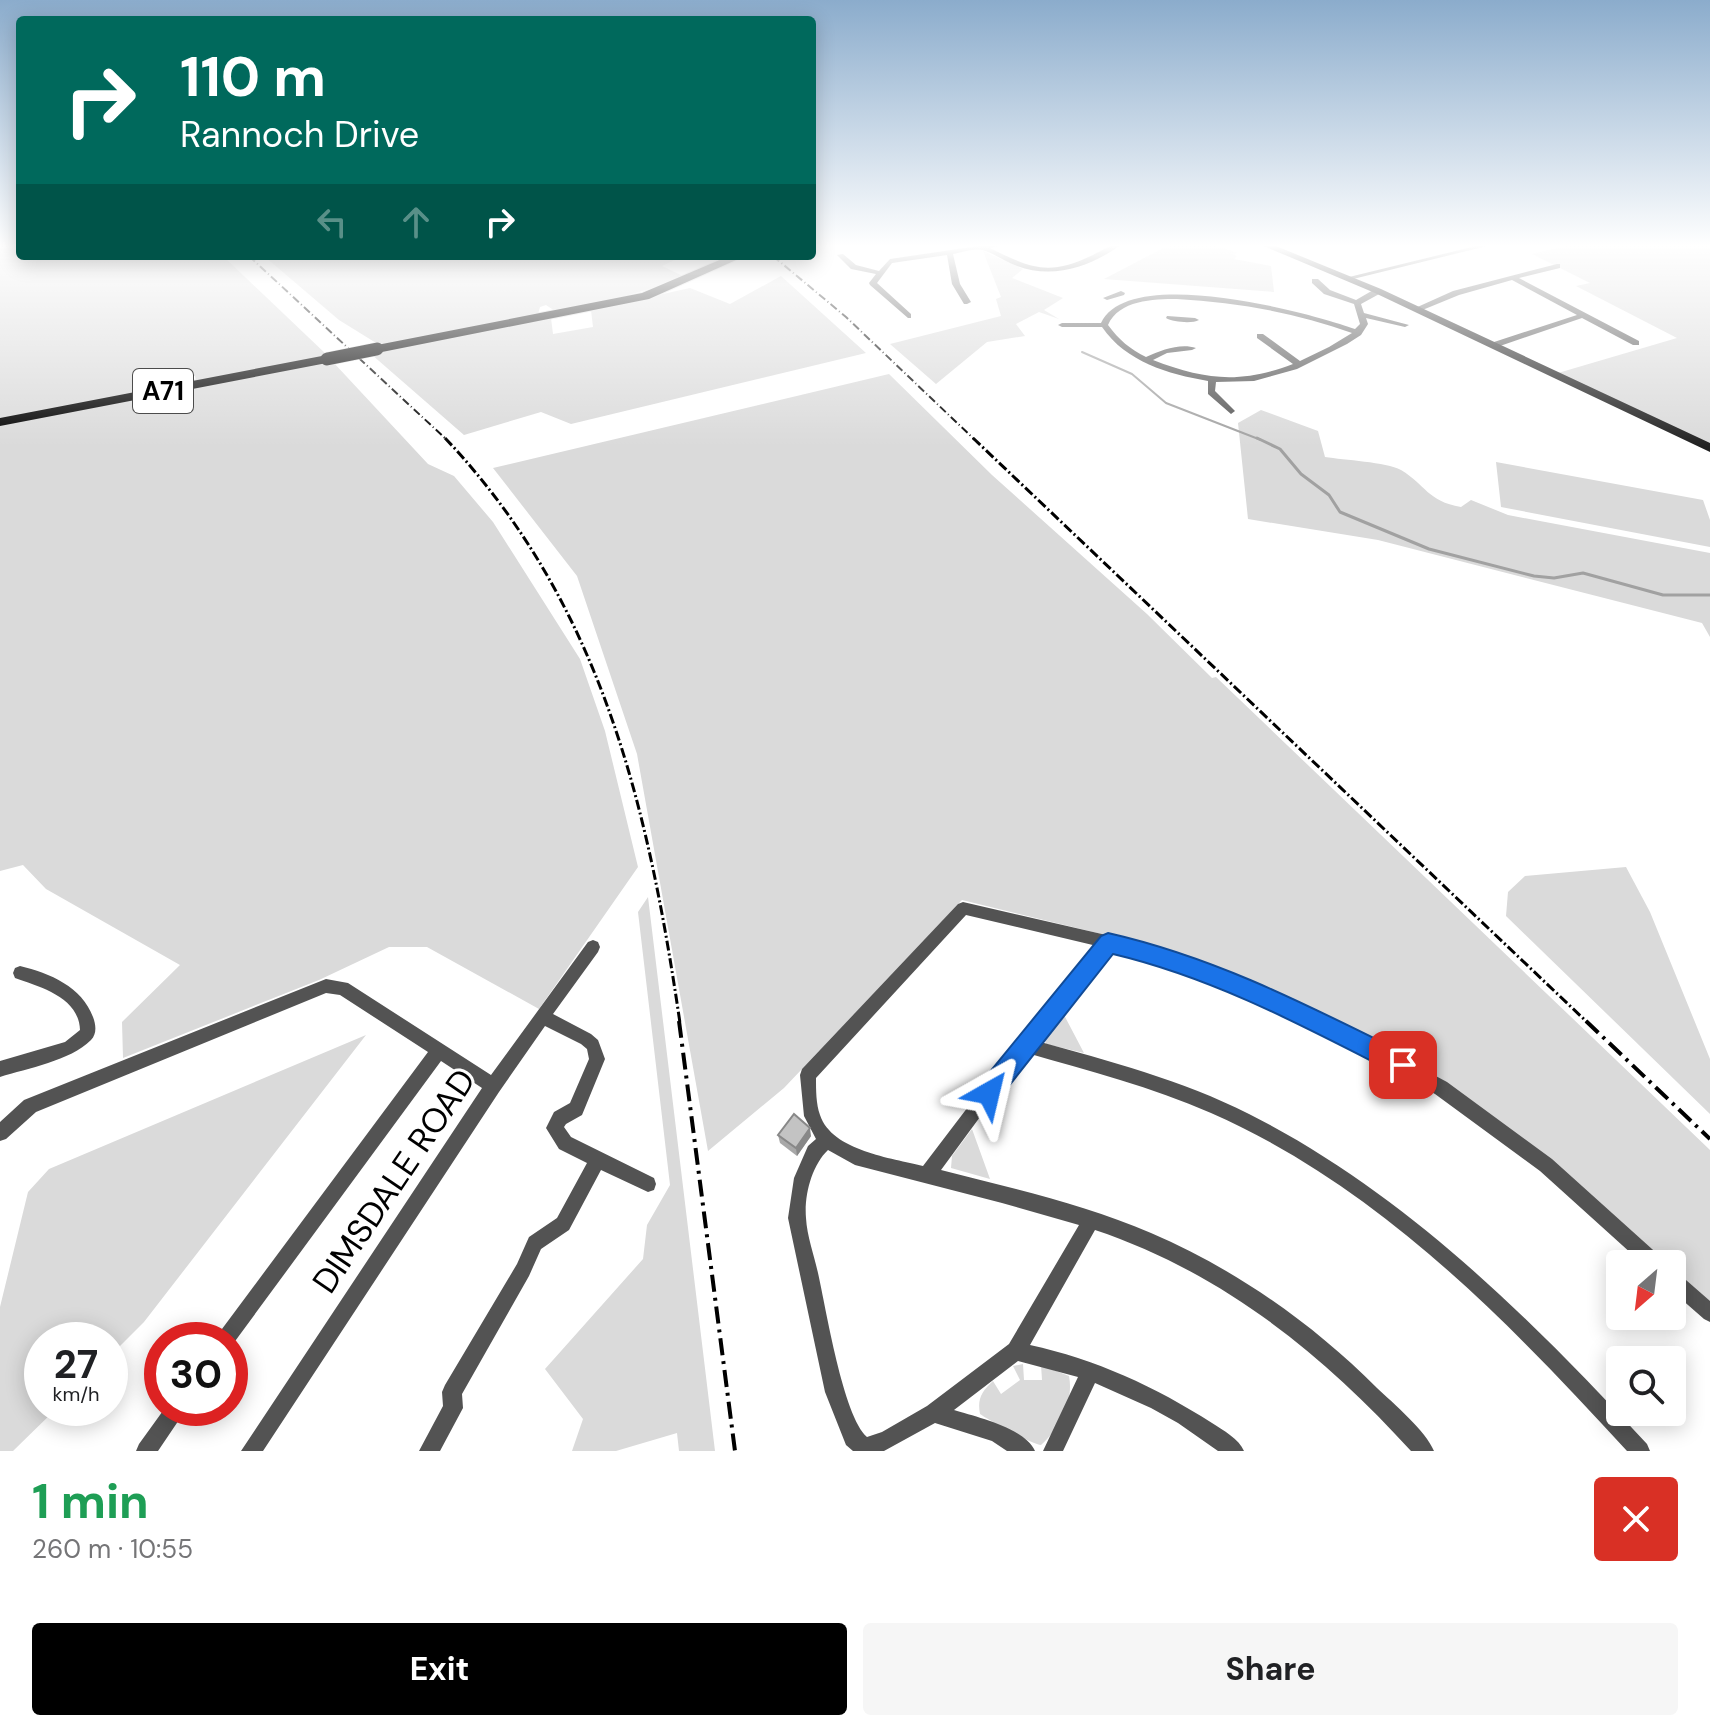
<!DOCTYPE html>
<html lang="en">
<head>
<meta charset="utf-8">
<style>
	body { margin:0; font-family:"DM Sans",sans-serif; background:#f6f6f6; color:#202124; height:100vh; display:flex; flex-direction:column; font-size:30px; white-space:nowrap }
	* { box-sizing:border-box; margin:0 }
	p { font-size:26px; color:#757577 }
	.icon { flex:none; width:44px; height:44px; fill:none; stroke:currentColor; stroke-width:2; stroke-linecap:round; stroke-linejoin:round }
	.map { position:relative; height:1451px; overflow:hidden }
	.side { display:flex; flex-direction:column; background:#fff; flex:1 }
	.side>* { flex:none }
	.top-card { position:absolute; left:16px; top:16px; width:800px; height:244px; border-radius:8px; box-shadow:0 4px 20px #0003; background:#00695c; color:#fff; overflow:hidden }
	.needle { width:52px; rotate:208deg }
	.controls { position:absolute; left:1606px; top:1250px; display:grid; gap:16px }
	.controls a { display:grid; place-items:center; width:80px; height:80px; border-radius:8px; background:#fff; box-shadow:0 4px 20px #0003; font-size:40px }
	.speed { position:absolute; left:24px; top:1322px; display:flex; gap:16px; font-size:40px; font-weight:700; text-align:center }
	.speed>* { display:grid; place-content:center; width:104px; height:104px; border-radius:50%; background:#fff; box-shadow:0 4px 20px #0003; line-height:1 }
	.speed small { font-size:20px; font-weight:400 }
	.speed .limit { border:12px solid #d22; background:#fff; color:#111 }
	.pin { position:absolute; display:grid; place-items:center; width:68px; height:68px; color:#fff; margin:-34px; border-radius:16px; box-shadow:0 4px 12px #0006 }
	.me { position:absolute; width:88px; margin:-44px; rotate:37deg; stroke-linejoin:round; filter:drop-shadow(0 0 6px #0008) }
	.turn { display:flex; align-items:center; gap:28px; height:168px; padding:0 32px; font-size:36px }
	.turn .icon { width:104px; height:104px; stroke-width:2.5 }
	.turn b { display:block; font-size:56px; line-height:68px }
	.lanes { display:flex; align-items:center; height:76px; padding:0 32px; background:#0003; justify-content:center; gap:40px; direction:ltr }
	.lanes .off { opacity:.35 }
	.round { display:grid; place-items:center; flex:none; width:84px; height:84px; border-radius:8px; background:#f6f6f6 }
	.headline { display:flex; align-items:center; justify-content:space-between; height:136px; padding:0 32px }
	h1 { font-size:48px; font-weight:700; line-height:60px; color:#1e9e55 }
	.cta { display:flex; gap:16px; margin-top:auto; padding:16px 32px }
	.cta a { flex:1; height:92px; border-radius:8px; background:#000; color:#fff; font-size:32px; font-weight:700; line-height:92px; text-align:center }
	.cta a+a { background:#f6f6f6; color:#202124 }
	.map>svg:first-child { display:block }
	.green { fill:#dadada }
	.lines { fill:none; stroke-linecap:round; stroke-linejoin:round }
	.stream-far1 { stroke:#a1a1a1; stroke-width:2 }
	.stream { stroke:#a1a1a1; stroke-width:3 }
	.primary-casing { stroke:#dbdbdb; stroke-width:2 }
	.minor { fill:#535353; fill-rule:evenodd }
	.secondary { fill:#202020; fill-rule:evenodd }
	.primary { fill:#000; fill-rule:evenodd }
	.rail-far2 { stroke:#000; stroke-width:2; stroke-dasharray:8 3 1 3; stroke-linecap:butt }
	.rail-far1 { stroke:#000; stroke-width:3; stroke-dasharray:10 3 2 3; stroke-linecap:butt }
	.rail { stroke:#000; stroke-width:4; stroke-dasharray:17 6 3 6; stroke-linecap:butt }
	.primary-bridge-casing { stroke:#dbdbdb; stroke-width:14; stroke-linecap:butt }
	.primary-bridge { stroke:#000; stroke-width:13 }
	.wall { fill:#a8a8a8 }
	.shaded-wall { fill:#888 }
	.building { fill:#c3c3c3; stroke:#888; stroke-width:2 }
	.route { fill:#1a73e8; stroke:#114b97; stroke-width:2 }
	.labels { text-anchor:middle; dominant-baseline:central; stroke-width:6; stroke-linejoin:round; paint-order:stroke }
	.shield { fill:#fff; stroke:#4c4c4c; stroke-width:2 }
	.shield-label { font-size:26px; font-weight:bold; fill:#000 }
	.near-street-label { font-size:34px; fill:#000; stroke:#fff }
</style>
</head>
<body>
<div class="map">
<svg width="1710" height="1451" viewBox="0 0 1710 1451">
	<rect width="100%" height="100%" fill="#fff"/>
	<path class="green" d="M0,244H20V256H223L327,355L196,381L195,376L148,385L143,391L0,419Z
		M1171,244H1212L1237,253L1233,254L1237,256L1234,259L1271,266L1274,292L1104,279Z
		M1573,244H1710V445L1558,373L1677,338L1576,286L1590,283L1532,254Z
		M983,251L1023,269L1012,278L1063,298L1044,310L1059,319L1039,312L1016,324L1025,336L987,342L936,384L890,344L1001,316L996,299L1001,297Z
		M264,256H683L662,266L685,277C643,293 601,302 555,311L546,305L540,307L538,314L381,346L339,320Z
		M781,276L866,353L571,424L541,412L464,435L371,354L551,318L553,334L593,327L591,310L690,288L730,304Z
		M333,362L428,464L454,476L493,522L580,659L605,731L638,867L539,1009L427,947H389L319,980L123,1058L122,1022L180,965L46,889L23,865L0,871V426Z
		M889,374L992,475L1147,614L1212,678L1216,677L1710,1150V1307L1672,1272V1264H1663L1421,1068L1340,1025L1251,982L1155,947L962,900L784,1088L708,1151L637,754L577,576L493,468Z
		M1261,410L1318,431L1325,457C1344,460 1386,462 1401,470C1426,485 1427,501 1461,507L1471,500L1508,515L1710,553V637L1702,623L1378,540L1248,519L1238,423Z
		M1496,462L1703,500L1710,520V547L1501,507Z
		M1626,867L1650,912L1710,1059V1114L1506,916L1508,892L1525,876Z
		M648,897L715,1451H679L677,1433L616,1451H572L583,1419L545,1369L643,1259L647,1225L670,1185L638,912Z
		M1063,1013L1084,1053L1046,1044L1044,1038Z
		M366,1035L144,1322L110,1356V1340H42V1408H57L13,1451H0V1307L28,1192L49,1169Z
		M972,1129L990,1179L951,1168L952,1156Z
		M1023,1364L1024,1380H1042L1041,1365L1069,1376C1074,1401 1060,1428 1041,1445C1032,1444 990,1421 980,1414C977,1399 982,1391 993,1381L1001,1394L1020,1380L1013,1366Z"/>
	<g class="lines">
		<path class="stream-far1" d="M1082,352L1132,374L1166,403L1261,440"/>
		<path class="stream" d="M1257,438L1280,449L1301,474L1329,495L1340,512L1429,549L1534,576L1554,578L1583,573L1663,595H1710"/>
		<g class="primary-casing">
			<path id="primary" d="M729,256H745L649,299L377,353L370,349L377,345L642,293Z
				M327,355L334,359L332,362L0,426V418Z"/>
		</g>
		<path class="minor" d="M992,244H1007L990,248C1032,269 1049,276 1093,255C1103,250 1111,244 1122,244C1092,266 1054,280 1017,266C1006,262 995,254 983,250C975,248 962,252 953,254L960,284L971,302L967,304H964L952,284L947,255L892,263L877,283L911,314V318H908L870,285L869,283L876,274L851,269L837,255L843,254L856,265L879,271L890,259Z
			M1484,244H1495L1349,280L1345,278Z
			M1557,264H1560V268L1519,278L1639,341V345H1633L1582,318L1497,347H1491V343L1577,315L1512,280L1459,295L1420,311L1413,309L1453,291Z
			M1312,279H1318L1330,290L1356,300L1375,289H1381V293L1361,304L1364,313L1409,325L1405,327L1366,318L1368,324L1361,335L1347,344L1297,369L1254,381L1216,382L1215,391L1235,411L1231,414L1208,394V381C1168,374 1126,362 1102,327H1062L1058,325L1062,323H1101C1128,264 1308,312 1355,329L1360,324L1354,304L1324,294L1312,283ZM1177,299C1237,302 1296,313 1352,333L1329,347L1300,361L1263,334H1257V338L1293,364C1240,384 1205,380 1153,360L1167,353L1192,350L1196,348C1180,343 1162,350 1146,357C1130,349 1119,340 1108,325C1119,300 1153,299 1177,299Z
			M1121,291L1125,293L1124,295L1107,300L1103,298Z
			M1167,316L1195,318L1199,320C1192,324 1173,322 1166,318Z
			M963,902L1154,946L1284,995L1447,1082L1552,1159L1662,1258L1665,1264H1643L1540,1171L1435,1094L1274,1005L1154,960L1112,950L1037,1041C1109,1061 1182,1080 1249,1114C1405,1193 1529,1317 1647,1444L1650,1451H1627C1507,1320 1377,1186 1211,1113C1152,1087 1089,1071 1027,1053L941,1170C1011,1188 1084,1204 1151,1233C1235,1269 1312,1323 1377,1388C1393,1403 1426,1431 1434,1451H1411C1323,1354 1221,1272 1095,1230L1030,1345C1095,1359 1156,1387 1212,1423C1223,1430 1239,1439 1244,1451H1218L1178,1423L1151,1408L1095,1383L1063,1451H1043L1078,1377L1018,1361L954,1410C977,1417 1025,1428 1035,1451H1007L992,1441L935,1423L884,1451H853L846,1445L825,1392L788,1218L794,1178L808,1146L816,1139L804,1116L800,1075L802,1069L958,904ZM966,915L1097,946L1019,1040L923,1166C892,1158 832,1151 820,1115C816,1104 816,1090 816,1078ZM828,1150L855,1165L1002,1203L1079,1225L1009,1344L927,1406L882,1432L867,1437C843,1416 826,1308 818,1273C814,1255 807,1236 806,1218C804,1195 812,1165 828,1150Z
			M593,940L598,942L600,947L598,952L553,1014L591,1034L598,1040L605,1059L582,1115L566,1124L564,1127L571,1137L654,1178L656,1184L654,1190L648,1192L601,1170L569,1230L541,1249L529,1276L462,1394L463,1408L440,1451H419L443,1406L442,1392L445,1385L517,1264L529,1237L557,1218L587,1163L559,1149L546,1128L554,1112L570,1103L589,1059L587,1049L581,1044L545,1026L499,1092L263,1451H241L482,1088L441,1061L230,1348V1340H217L219,1333L428,1052L340,995L326,993L36,1112L6,1139L0,1141V1122L24,1100L326,979L348,983L491,1075L588,942Z
			M20,966C50,973 82,987 93,1017C96,1025 97,1034 91,1040C70,1061 28,1068 0,1077V1061L65,1042L80,1030C79,997 40,987 15,978L13,973L15,968Z
			M1672,1270L1678,1273L1710,1301V1322L1704,1319L1672,1291Z
			M165,1408H187L158,1451H136L139,1444Z"/>
		<path class="secondary" d="M1259,244H1271L1381,289L1710,443V452L1375,293Z"/>
		<use href="#primary" class="primary"/>
		<path class="rail-far2" d="M249,256L447,440
			M773,256L846,317L975,440"/>
		<path class="rail-far1" d="M445,438C601,603 648,805 680,1023
			M973,438L1588,1023"/>
		<path class="rail" d="M679,1021L735,1451
			M1586,1021L1710,1139"/>
		<g class="primary-bridge-casing">
			<path id="primary-bridge" d="M327,359L377,349"/>
		</g>
		<use href="#primary-bridge" class="primary-bridge"/>
	</g>
	<path class="wall" d="M778,1135L811,1136L797,1156L780,1143Z"/>
	<path class="shaded-wall" d="M810,1128L811,1136L797,1156L796,1148Z"/>
	<path class="building" d="M794,1114L810,1128L796,1148L778,1135Z"/>
	<linearGradient id="sky" x2="0" y2="1"><stop stop-color="#8baccc"/><stop offset="0.55" stop-color="#fff"/><stop offset="1" stop-color="#fff" stop-opacity="0"/></linearGradient>
	<rect width="1710" height="447" fill="url(#sky)"/>
	<path class="route" d="M1108,933C1218,958 1311,1007 1412,1057L1415,1065L1412,1073L1403,1077L1395,1073C1303,1026 1214,978 1113,954L997,1101L989,1105L980,1101L977,1093L980,1084L1101,936Z"/>
	<g class="labels">
		<rect class="shield" x="133" y="369" width="60" height="44" rx="6"/>
		<g class="shield-label">
			<text x="163" y="391">A71</text>
		</g>
		<g class="near-street-label">
			<text transform="translate(394 1181) rotate(-56)">DIMSDALE ROAD</text>
		</g>
	</g>
</svg>
<div class="controls">
<a><svg class="needle" viewBox="-14 -14 28 28"><path d="M0-13l5 13h-10z" fill="#e53935"/><path d="M0 13l5-13h-10z" fill="#757577"/></svg></a>
<a><svg class="icon" aria-label="search" viewBox="0 0 24 24"><circle cx="10" cy="10" r="6"/><path d="M15 15l6 6"/></svg></a>
</div>
<div class="speed"><div>27<small>km/h</small></div><div class="limit">30</div></div>
<div class="pin" style="left:1403px;top:1065px;background:#d93025"><svg class="icon" aria-label="arrive" viewBox="0 0 24 24"><path d="M6 21V4h12l-3 4 3 4H6"/></svg></div>
<svg class="me" style="left:989px;top:1093px" viewBox="-20 -20 40 40"><path d="M0-17L14 15 0 8-14 15z" fill="#1a73e8" stroke="#fff" stroke-width="4"/></svg>
<div class="top-card">
<div class="turn"><svg class="icon" aria-label="right" viewBox="0 0 24 24"><path d="M7 20v-9h11M14 6l5 5-5 5"/></svg><div><b>110 m</b>Rannoch Drive</div></div>
<div class="lanes"><svg class="icon off" aria-label="left" viewBox="0 0 24 24"><path d="M17 20v-9H6M10 6l-5 5 5 5"/></svg><svg class="icon off" aria-label="ahead" viewBox="0 0 24 24"><path d="M12 20V5M6 11l6-6 6 6"/></svg><svg class="icon" aria-label="right" viewBox="0 0 24 24"><path d="M7 20v-9h11M14 6l5 5-5 5"/></svg></div>
</div>
</div>
<section class="side">
<div class="headline"><div><h1>1 min</h1><p>260 m · 10:55</p></div><a class="round" style="background:#d93025;color:#fff"><svg class="icon" aria-label="close" viewBox="0 0 24 24"><path d="M6 6l12 12M18 6L6 18"/></svg></a></div>
<div class="cta"><a>Exit</a><a>Share</a></div>
</section>
</body>
</html>
